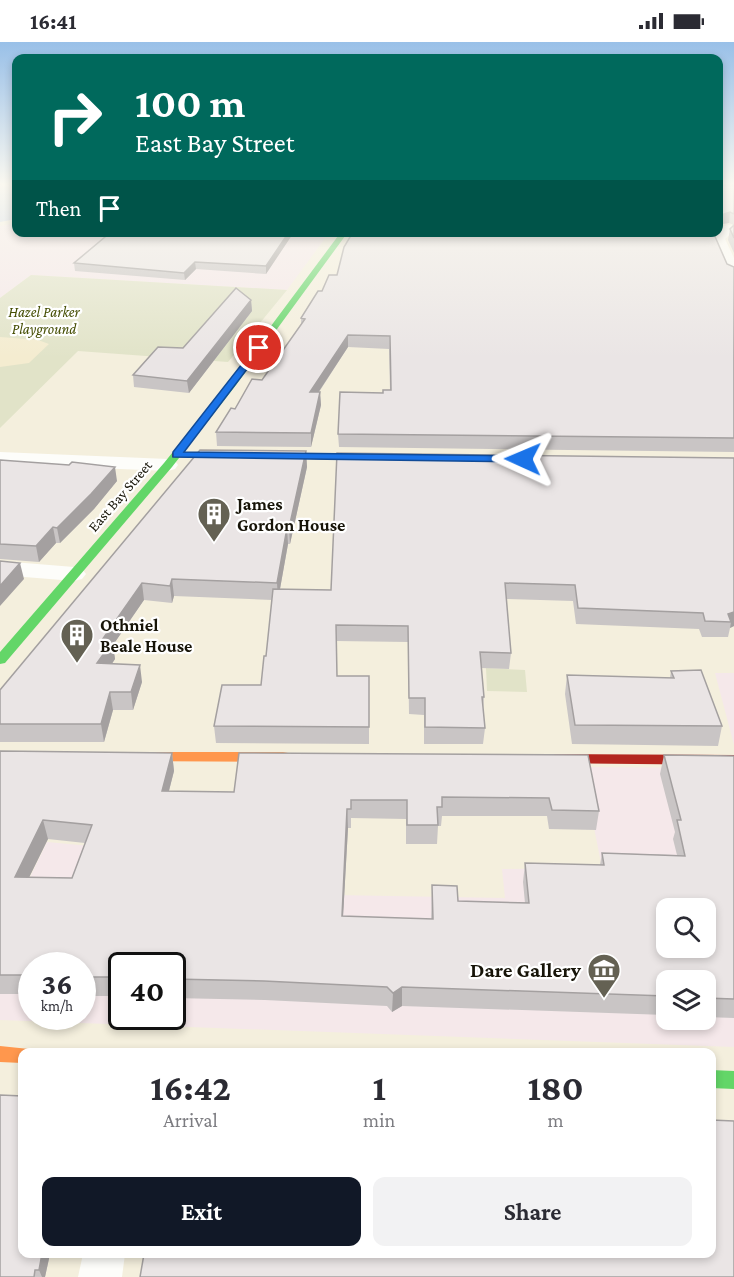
<!DOCTYPE html>
<html lang="en">
<head>
<meta charset="utf-8">
<style>
	body { margin:0; font-family:"Crimson Pro",serif; background:#f2f2f3; color:#2b2b33; height:100vh; display:flex; flex-direction:column; font-size:22px; white-space:nowrap }
	* { box-sizing:border-box; margin:0 }
	p { font-size:20px; color:#7c7c81 }
	.icon { flex:none; width:33px; height:33px; fill:none; stroke:currentColor; stroke-width:2; stroke-linecap:round; stroke-linejoin:round }
	.map { position:relative; flex:1; overflow:hidden }
	.side { position:absolute; left:18px; top:1006px; width:698px; height:210px; display:flex; flex-direction:column; background:#fff; border-radius:12px; box-shadow:0 3px 9px #0003 }
	.side>* { flex:none }
	.top-card { position:absolute; left:12px; top:12px; width:711px; height:183px; border-radius:12px; box-shadow:0 3px 9px #0003; background:#00695c; color:#fff; overflow:hidden }
	.fabs { position:absolute; left:656px; top:856px; display:grid; gap:12px }
	.fabs a { display:grid; place-items:center; width:60px; height:60px; border-radius:12px; background:#fff; box-shadow:0 3px 9px #0003; font-size:30px }
	.speed { position:absolute; left:18px; top:910px; display:flex; gap:12px; font-size:30px; font-weight:700; text-align:center }
	.speed>* { display:grid; place-content:center; width:78px; height:78px; border-radius:50%; background:#fff; box-shadow:0 3px 9px #0003; line-height:1 }
	.speed small { font-size:15px; font-weight:400 }
	.speed .limit { border:3px solid #111; border-radius:9px; background:#fff; color:#111 }
	.pin { position:absolute; display:grid; place-items:center; width:51px; height:51px; color:#fff; margin:-26px; border:3px solid #fff; border-radius:50%; box-shadow:0 2px 6px #0007 }
	.me { position:absolute; width:66px; margin:-33px; rotate:271deg; stroke-linejoin:round; filter:drop-shadow(0 0 4px #0008) }
	.turn { display:flex; align-items:center; gap:21px; height:126px; padding:0 24px; font-size:27px }
	.turn .icon { width:78px; height:78px; stroke-width:2.5 }
	.turn b { display:block; font-size:42px; line-height:51px }
	.then { display:flex; align-items:center; height:57px; padding:0 24px; background:#0003; gap:12px; font-size:22px }
	.eta { display:flex; justify-content:space-evenly; align-items:center; height:102px; text-align:center }
	.eta b { font-size:36px; font-weight:700; line-height:42px }
	.action { display:flex; gap:12px; margin-top:auto; padding:12px 24px }
	.action a { flex:1; height:69px; border-radius:12px; background:#111827; color:#fff; font-size:24px; font-weight:700; line-height:69px; text-align:center }
	.action a+a { background:#f2f2f3; color:#2b2b33 }
	.status { display:flex; justify-content:space-between; align-items:center; height:42px; padding:0 30px; background:#fff; direction:ltr }
	.status svg { height:16px; fill:currentColor }
	.map>svg:first-child { display:block }
	.commercial { fill:#f5e8ea; fill-rule:evenodd }
	.green { fill:#e1e3c8 }
	.sand { fill:#f4ecd0 }
	.water { fill:#c2d2e8 }
	.lines { fill:none; stroke-linecap:round; stroke-linejoin:round }
	.street { fill:#fdfdfa; fill-rule:evenodd }
	.fast { fill:#63d668; fill-rule:evenodd }
	.slow { fill:#ff974d; fill-rule:evenodd }
	.jam { fill:#b3261e; fill-rule:evenodd }
	.wall { fill:#c9c5c5; fill-rule:evenodd }
	.shaded-wall { fill:#a4a0a0 }
	.building { fill:#eae5e5; stroke:#a4a0a0; stroke-width:1.5; fill-rule:evenodd }
	.route { fill:#1a73e8; stroke:#114b97; stroke-width:1.5 }
	.labels { text-anchor:middle; dominant-baseline:central; stroke-width:4.5; stroke-linejoin:round; paint-order:stroke }
	.far-park-label { font-size:15px; font-style:italic; fill:#454e03; stroke:#fff }
	.far-street-label { font-size:15px; fill:#171408; stroke:#fff }
	.poi-label { font-size:18px; font-weight:bold; fill:#171408; stroke:#fff; text-anchor:start }
	.near-poi-label { font-size:21px; font-weight:bold; fill:#171408; stroke:#fff; text-anchor:end }
</style>
</head>
<body>
<div class="status"><b>16:41</b><svg viewBox="0 0 49 12"><path d="M0 12V9h3v3zM5 12V6h3v6zM10 12V3h3v9zM15 12V0h3v12zM26 1h20v11H26zM47 4h2v5h-2z"/></svg></div>
<div class="map">
<svg width="734" height="1235" viewBox="0 0 734 1235">
	<rect width="100%" height="100%" fill="#f4efdd"/>
	<path class="commercial" d="M16,181V190L329,191L287,248L31,233L0,256V184Z
		M715,631H734V703Z
		M582,725L734,726V1005L0,978V859L17,862L47,800L177,812L276,852L505,856L502,827L602,826ZM666,867H705V906H666ZM32,924H82V975H32ZM122,924H172V975H122ZM666,939H705V978H666Z"/>
	<path class="green" d="M31,233L287,248L228,320L78,309L0,386V256Z
		M486,626L525,628L527,650L487,649Z"/>
	<path class="sand" d="M0,295L38,298L49,302L29,321L0,325Z"/>
	<path class="water" d="M0,143H16V177L0,180Z"/>
	<g class="lines">
		<path class="street" d="M729,183L734,184V189L725,197L734,216V236L727,232L711,196L724,184Z
			M0,410L168,417L175,419L178,423L175,427L168,429L0,422Z
			M0,519L74,525L82,527L86,532L82,537L74,539L0,533Z
			M83,1212H125L122,1235H78Z"/>
		<path class="fast" d="M341,190H348L236,343L172,425L5,621L0,622V610L164,421L230,339Z
			M711,1028L734,1029V1047L711,1046Z"/>
		<path class="slow" d="M128,710H283L288,711L290,715L288,719L283,720L123,719L121,715L123,711Z
			M0,1004L29,1007L31,1011H22V1021L0,1020Z"/>
		<path class="jam" d="M176,410L381,412L386,415L381,418L172,415V411Z
			M545,712L734,713V723L540,721L537,717L540,713Z"/>
	</g>
	<path class="wall" d="M718,143H734V183L729,181L722,182L718,187Z
		M734,183V211L728,198L730,187Z
		M294,190L266,232L196,227L185,238L75,229L74,221Z
		M715,190L713,192L727,222L734,225V410L339,405L338,392L383,351L390,348L389,307L348,305L319,350H320L321,363L311,405L217,404L216,390L235,367L262,338L301,282V276L322,249L337,233Z
		M251,258L252,269L189,351L134,345L133,333L183,306Z
		M306,409L307,425L290,502H288L280,547L331,548L734,416V584L730,586L728,595H702L699,587L576,582L573,559L506,557L511,611L509,627L481,626L484,655L483,668L485,686L483,702H424V673L409,672L408,600L336,599L337,634H369V702L216,701L214,684L261,643L266,614L272,558L174,554L172,561L144,558L113,603L115,617L112,622L142,640L133,668H113L104,700H0V648Z
		M0,418L117,439L94,467L60,501H56L39,520L0,517Z
		M671,629L722,684L718,704L572,702L565,652L567,633L670,636Z
		M0,709L172,711L174,729L169,749L234,750L588,713L599,769L596,788L549,787L547,774H442L441,784H438L437,802H406V777L351,776V786H348L343,874L431,877L432,843L458,859L525,861L523,840L525,821L600,823L602,811L677,813L673,797L675,790L660,732L664,713L734,714V976L705,975V939H666V973L402,964L392,970L387,964L265,958L172,956V924H122V954H82V924H32V952H0ZM48,797L85,801L72,836L29,835Z
		M50,1212L45,1235H0Z"/>
	<path class="shaded-wall" d="M730,170L729,181L722,182L718,187V178L724,172Z
		M289,190H294L266,232V224Z
		M195,220L196,227L185,238L184,231Z
		M251,258L252,269L189,351L187,339Z
		M348,293V305L310,363V350Z
		M320,350L321,363L311,405V391Z
		M306,409L307,425L290,502L289,486Z
		M115,425L117,439L94,467L60,501L57,486Z
		M53,485L56,501L39,520L36,504Z
		M287,486L288,502L278,558L277,541Z
		M20,521L24,537L0,564V544Z
		M172,537L174,554L172,561L170,544Z
		M142,541L144,558L113,603L115,617L100,639L97,621L102,598Z
		M734,570V584L730,586L731,580L728,572Z
		M140,623L142,640L133,668L131,650Z
		M110,650L113,668L104,700L101,682Z
		M172,711L174,729L164,768L162,749Z
		M347,767L348,786L342,893V874Z
		M43,778L48,797L20,854L15,835Z
		M402,945V964L392,970L393,951Z
		M42,1212H50L45,1235H42L39,1228Z"/>
	<path class="building" d="M718,143H734V172L730,170L724,172L718,178Z
		M734,183V196L730,187Z
		M111,190H289L266,224L195,220L184,231L74,221Z
		M353,190H713L727,222L734,225V396L338,392L340,350L383,351V348H391L390,294L348,293L310,350H320L311,391L216,390L231,366L235,367L252,337L262,338L305,277L301,276L318,249H322L329,233H337L344,205Z
		M236,246L251,258L187,339L133,333L158,305L183,306Z
		M200,408L306,409L289,486H287L277,541L172,537L170,544L142,541L102,598L112,600L97,621L140,623L131,650H110L101,682H0V648Z
		M337,411L734,416V570L728,572L731,580L705,579L703,571L578,566L575,543L505,541L511,611L480,610L484,655H482L485,686L425,685V656H409L408,584L336,583L337,634H369V685L214,684L222,643H261L264,614H266L273,547L331,548Z
		M0,418L69,423L72,420L115,425L91,452L57,486L53,485L36,504L0,502Z
		M0,519L20,521L0,544Z
		M701,628L722,684L575,683L567,633L674,636L671,629Z
		M0,709L172,711L162,749L234,750L239,711L588,713L599,769L552,768L549,756L442,755V765H437L438,783H407V758H351V767H347L342,874L433,877L432,843L457,844L458,859L529,861L525,821L604,823L602,811L685,814L677,778H681L664,713L734,714V957L705,956V939H666V954L402,945L393,951L387,945L264,939L172,937V924H122V935H82V924H32V933H0ZM43,778L92,783L72,836L15,835ZM666,867H705V906H666Z
		M0,1053L22,1054V1212H42L39,1228H35L34,1235H0Z
		M711,1078L734,1079V1235H140L144,1212H711Z"/>
	<linearGradient id="sky" x2="0" y2="1"><stop stop-color="#99c0e8"/><stop offset="0.45" stop-color="#faf8f0"/><stop offset="1" stop-color="#faf8f0" stop-opacity="0"/></linearGradient>
	<rect width="734" height="316" fill="url(#sky)"/>
	<path class="route" d="M256,304L263,306L184,410L523,414L528,417L523,420L173,415V410Z"/>
	<defs>
		<g id="building-pin" transform="scale(1.725)"><path d="M0 17L-7.5 6A9.5 9.5 0 1 1 7.5 6Z" fill="#646153" stroke="#fff"/><path d="M-4-6H4V6H1V3H-1V6H-4ZM-2.5-4.3h1.7v1.8h-1.7ZM.8-4.3h1.7v1.8H.8ZM-2.5-1h1.7V.8h-1.7ZM.8-1h1.7V.8H.8Z" fill="#fff"/></g>
		<g id="museum-pin" transform="scale(1.725)"><path d="M0 17L-7.5 6A9.5 9.5 0 1 1 7.5 6Z" fill="#646153" stroke="#fff"/><path d="M0-6L6-3V-2H-6V-3ZM-5-1h2V3h-2ZM-1-1h2V3h-2ZM3-1h2V3H3ZM-6 4H6V6H-6Z" fill="#fff"/></g>
	</defs>
	<g fill-rule="evenodd">
		<use href="#building-pin" x="214" y="472"/>
		<use href="#building-pin" x="77" y="593"/>
		<use href="#museum-pin" x="604" y="928"/>
	</g>
	<g class="labels">
		<g class="far-park-label">
			<text x="44" y="270">Hazel Parker<tspan x="44" dy="17">Playground</tspan></text>
		</g>
		<g class="far-street-label">
			<text transform="translate(120 454) rotate(-49)">East Bay Street</text>
		</g>
		<g class="poi-label">
			<text x="237" y="462">James<tspan x="237" dy="21">Gordon House</tspan></text>
			<text x="100" y="583">Othniel<tspan x="100" dy="21">Beale House</tspan></text>
		</g>
		<g class="near-poi-label">
			<text x="581" y="928">Dare Gallery</text>
		</g>
	</g>
</svg>
<div class="fabs">
<a><svg class="icon" aria-label="search" viewBox="0 0 24 24"><circle cx="10" cy="10" r="6"/><path d="M15 15l6 6"/></svg></a>
<a><svg class="icon" aria-label="layers" viewBox="0 0 24 24"><path d="M12 4l9 5-9 5-9-5zM3 14l9 5 9-5"/></svg></a>
</div>
<div class="speed"><div>36<small>km/h</small></div><div class="limit">40</div></div>
<div class="pin" style="left:259px;top:306px;background:#d93025"><svg class="icon" aria-label="arrive" viewBox="0 0 24 24"><path d="M6 21V4h12l-3 4 3 4H6"/></svg></div>
<svg class="me" style="left:523px;top:417px" viewBox="-20 -20 40 40"><path d="M0-17L14 15 0 8-14 15z" fill="#1a73e8" stroke="#fff" stroke-width="4"/></svg>
<div class="top-card">
<div class="turn"><svg class="icon" aria-label="right" viewBox="0 0 24 24"><path d="M7 20v-9h11M14 6l5 5-5 5"/></svg><div><b>100 m</b>East Bay Street</div></div>
<div class="then">Then<svg class="icon" aria-label="arrive" viewBox="0 0 24 24"><path d="M6 21V4h12l-3 4 3 4H6"/></svg></div>
</div>
<section class="side">
<div class="eta">
<div><b>16:42</b><p>Arrival</p></div>
<div><b>1</b><p>min</p></div>
<div><b>180</b><p>m</p></div>
</div>
<div class="action"><a>Exit</a><a>Share</a></div>
</section>
</div>
</body>
</html>
